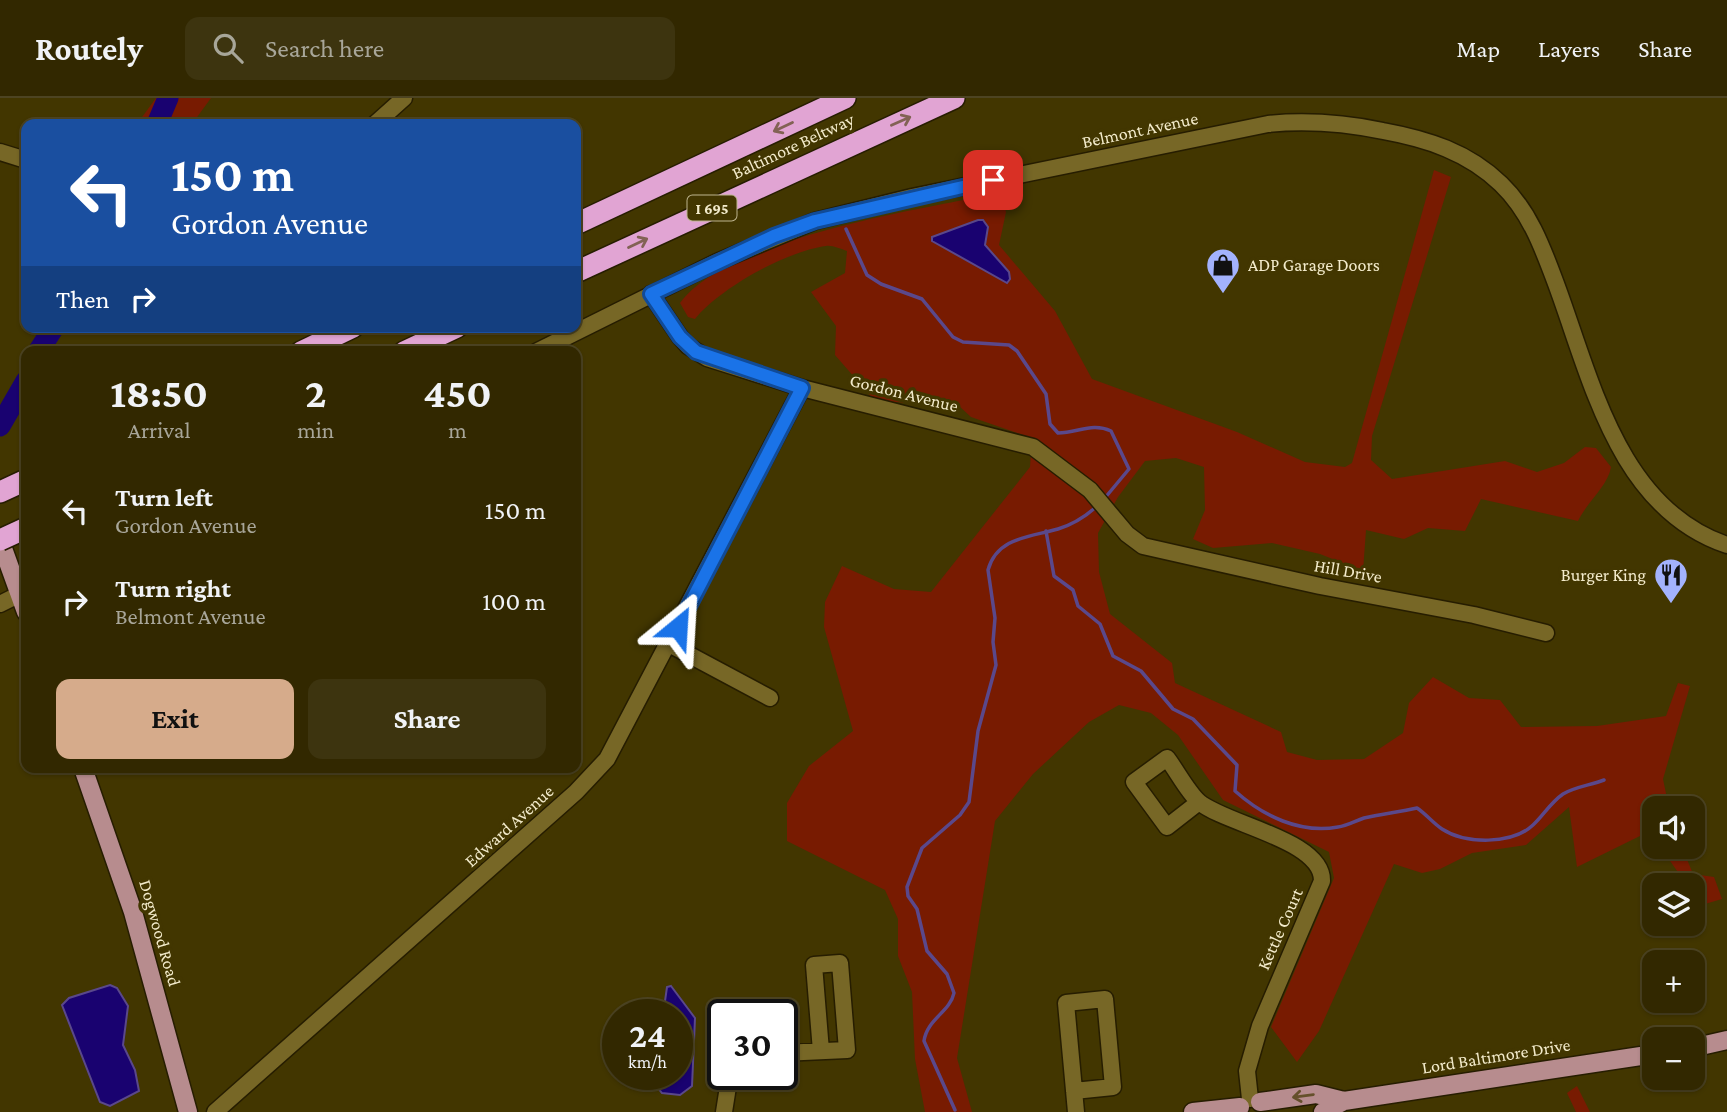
<!DOCTYPE html>
<html lang="en">
<head>
<meta charset="utf-8">
<style>
	body { margin:0; font-family:"Crimson Pro",serif; background:#3d340f; color:#f1f3f6; height:100vh; display:flex; flex-direction:column; font-size:26px; white-space:nowrap }
	* { box-sizing:border-box; margin:0 }
	p { font-size:23px; color:#a8a699 }
	.icon { flex:none; width:38px; height:38px; fill:none; stroke:currentColor; stroke-width:2; stroke-linecap:round; stroke-linejoin:round }
	.map { position:relative; flex:1; overflow:hidden }
	.panel { position:absolute; left:21px; top:248px; width:560px; height:427px; display:flex; flex-direction:column; background:#322800; border-radius:14px; box-shadow:0 2px 5px #0004,0 0 0 2px #4d4422 }
	.panel>* { flex:none }
	.banner { position:absolute; left:21px; top:21px; width:560px; height:214px; border-radius:14px; box-shadow:0 2px 5px #0004,0 0 0 2px #4d4422; background:#1a4fa0; color:#fff; overflow:hidden }
	.controls { position:absolute; left:1642px; top:698px; display:grid; gap:14px }
	.controls a { display:grid; place-items:center; width:63px; height:63px; border-radius:14px; background:#322800; box-shadow:0 2px 5px #0004,0 0 0 2px #4d4422; font-size:35px }
	.speed { position:absolute; left:602px; top:901px; display:flex; gap:14px; font-size:35px; font-weight:700; text-align:center }
	.speed>* { display:grid; place-content:center; width:91px; height:91px; border-radius:50%; background:#322800; box-shadow:0 2px 5px #0004,0 0 0 2px #4d4422; line-height:1 }
	.speed small { font-size:18px; font-weight:400 }
	.speed .limit { border:4px solid #111; border-radius:10px; background:#fff; color:#111 }
	.pin { position:absolute; display:grid; place-items:center; width:60px; height:60px; color:#fff; margin:-30px; border-radius:14px; box-shadow:0 4px 10px #0006 }
	.me { position:absolute; width:77px; margin:-38px; rotate:27deg; stroke-linejoin:round; filter:drop-shadow(0 0 5px #0008) }
	.turn { display:flex; align-items:center; gap:24px; height:147px; padding:0 35px; font-size:32px }
	.turn .icon { width:91px; height:91px; stroke-width:2.5 }
	.turn b { display:block; font-size:49px; line-height:60px }
	.then { display:flex; align-items:center; height:66px; padding:0 35px; background:#0003; gap:14px; font-size:26px }
	.eta { display:flex; justify-content:space-evenly; align-items:center; height:119px; text-align:center }
	.eta b { font-size:42px; font-weight:700; line-height:49px }
	.cta { display:flex; gap:14px; margin-top:auto; padding:14px 35px }
	.cta a { flex:1; height:80px; border-radius:14px; background:#d6ab8b; color:#111; font-size:28px; font-weight:700; line-height:80px; text-align:center }
	.cta a+a { background:#3d340f; color:#f1f3f6 }
	ul { padding:0; list-style:none }
	li { display:flex; align-items:center; gap:21px; height:91px; padding:0 35px }
	li div { flex:1 }
	li b { display:block; font-size:26px }
	li em { font-style:normal }
	header { display:flex; align-items:center; gap:42px; box-sizing:border-box; height:98px; padding:0 35px; background:#322800; border-bottom:2px solid #4d4422 }
	header strong { font-size:33px }
	nav { display:flex; gap:38px; margin-inline-start:auto; font-size:24px }
	.search { width:490px; height:63px; background:#3d340f; display:flex; align-items:center; gap:18px; box-sizing:border-box; padding:0 24px; border-radius:14px; color:#a8a699; font-size:26px }
	.map>svg:first-child { display:block }
	.green { fill:#781b01 }
	.water { fill:#190270; stroke:#5a488b; stroke-width:2 }
	.lines { fill:none; stroke-linecap:round; stroke-linejoin:round }
	.stream { stroke:#5a488b; stroke-width:3.5 }
	.river { stroke:#190270; stroke-width:21 }
	.minor-casing { stroke:#261d00; stroke-width:19 }
	.major-casing { stroke:#261d00; stroke-width:21 }
	.highway-casing { stroke:#261d00; stroke-width:24 }
	.minor { stroke:#776726; stroke-width:16 }
	.major { stroke:#b78c8e; stroke-width:18 }
	.highway { stroke:#e1a4d3; stroke-width:21 }
	.highway-bridge-casing { stroke:#261d00; stroke-width:24; stroke-linecap:butt }
	.highway-bridge { stroke:#e1a4d3; stroke-width:21 }
	.oneway { stroke:#826254 }
	.oneway2 { stroke:#65502b }
	.route-casing { stroke:#114b97; stroke-width:18 }
	.route { stroke:#1a73e8; stroke-width:12 }
	.labels { text-anchor:middle; dominant-baseline:central; stroke-width:7; stroke-linejoin:round; paint-order:stroke }
	.shield { fill:#423600; stroke:#beb58e; stroke-width:2 }
	.shield-label { font-size:16px; font-weight:bold; fill:#f3ebcb }
	.street-label { font-size:18px; fill:#f3ebcb; stroke:#423600 }
	.poi-label { font-size:18px; fill:#f3ebcb; stroke:#423600; text-anchor:start }
</style>
</head>
<body>
<header>
<strong>Routely</strong>
<div class="search"><svg class="icon" aria-label="search" viewBox="0 0 24 24"><circle cx="10" cy="10" r="6"/><path d="M15 15l6 6"/></svg>Search here</div>
<nav><a>Map</a><a>Layers</a><a>Share</a></nav>
</header>
<div class="map">
<svg width="1727" height="1014" viewBox="0 0 1727 1014">
	<rect width="100%" height="100%" fill="#423600"/>
	<path class="green" d="M156,0H211L192,26H137Z
		M1434,72L1451,79L1372,338L1371,362L1392,381L1505,363L1537,374L1564,365L1585,349L1596,350L1611,369C1608,388 1587,404 1578,423L1481,401L1465,433L1428,430L1404,441L1366,432L1363,473L1320,456L1272,445L1213,450L1193,441L1205,412L1204,369L1176,360L1145,363L1118,399L1098,435L1099,474L1110,516L1172,565L1175,585L1281,634L1287,654L1317,662L1364,661L1403,635L1409,605L1433,579L1469,600L1500,602L1521,629L1597,628L1666,618L1678,585L1690,588L1663,681L1669,710H1654V748L1640,738L1577,769L1569,709L1526,747L1472,755L1440,771L1422,775L1394,766L1319,933L1297,964L1271,929L1334,780L1329,754L1223,702L1178,637L1151,615L1119,607L1089,624L1033,676L995,723L957,960L972,1014H925L915,961L912,894L898,858V821L885,792L787,743V705L809,668L853,633L824,529L825,504L842,468L894,491L931,494L1030,369L1032,340L971,319L958,307L875,303L835,257L836,228L811,194L845,175L847,153C841,151 832,147 826,148C787,153 720,190 695,221L688,219L680,205C728,140 921,111 1000,95L1006,114L999,147L1055,213L1092,281L1237,334L1305,364L1345,369L1352,365Z
		M1654,749H1682L1693,776L1714,779L1722,801L1705,806L1702,810L1692,796V788L1687,787L1668,760Z
		M1577,988L1590,1014H1576L1567,995Z"/>
	<path class="water" d="M978,122H983L988,129L985,147L1009,174L1010,181L1007,185L932,143V139Z
		M110,887L117,890L128,908L123,947L135,972L139,993L110,1008L100,1004L62,907L69,900Z
		M671,888L695,920L692,988L680,997L662,995L658,990L657,977L677,976V917H663L667,889Z"/>
	<g class="lines">
		<path class="stream" d="M846,131L867,177L881,186L922,201L953,239L963,244L1009,247L1017,253L1046,296L1050,326L1058,335C1078,335 1092,324 1111,333L1129,371L1104,401
			M1046,433L1054,478L1073,492L1078,508L1100,526L1113,558L1141,573L1173,611L1193,621L1237,667L1235,693C1263,718 1300,736 1338,729C1347,728 1355,723 1364,720C1381,716 1400,714 1417,710C1426,716 1433,725 1442,731C1465,746 1512,747 1533,727C1544,717 1550,705 1563,696C1574,689 1591,687 1604,682
			M955,1012L924,943C927,921 950,914 954,895L947,876L927,853L917,811L908,798L907,789L922,750L960,717L969,704L978,633L996,567L993,544L995,520L988,472C997,439 1031,439 1058,431C1071,427 1086,418 1096,409"/>
		<path class="river" d="M157,26L168,0
			M38,254L54,229
			M0,328L26,283"/>
		<g class="minor-casing">
			<path id="minor" d="M375,26L404,0
				M0,54L26,62
				M651,196L680,239L688,248L707,260L802,290L1033,349L1090,392L1127,436L1143,448L1320,488L1474,517L1546,535
				M536,254L717,164L815,123L912,99L1268,26C1308,22 1344,25 1383,33C1427,41 1468,54 1501,86C1529,113 1542,148 1555,183C1591,279 1617,410 1727,447
				M0,506L26,493
				M669,546L770,600
				M1199,704L1167,729L1134,684L1167,660C1177,673 1187,693 1199,704C1227,727 1323,742 1322,783L1260,928L1247,973L1250,1001
				M782,955L847,952L840,865L814,867L821,953
				M1074,993L1113,989L1105,901L1066,905L1076,1014
				M215,1014L576,694L607,661L802,290
				M724,1014L730,976"/>
		</g>
		<g class="major-casing">
			<path id="major" d="M0,442L26,514
				M83,670L133,814L188,1014
				M1692,950L1727,942
				M1260,1004L1316,996L1344,1003
				M1193,1014L1240,1009
				M1323,1014L1344,1003L1654,956"/>
		</g>
		<g class="highway-casing">
			<path id="highway" d="M576,126L845,0
				M576,174L954,0
				M301,254L353,229
				M404,254L457,229
				M0,394L26,382"/>
		</g>
		<use href="#minor" class="minor"/>
		<use href="#major" class="major"/>
		<use href="#highway" class="highway"/>
		<g class="highway-bridge-casing">
			<path id="highway-bridge" d="M0,442L26,430"/>
		</g>
		<use href="#highway-bridge" class="highway-bridge"/>
	</g>
	<defs><path id="oneway-shaft" d="M-6 0H5M1.5-3L5.5 0L1.5 3" fill="none" stroke-width="1.6" stroke-linecap="round" stroke-linejoin="round" transform="scale(1.75)"/></defs>
	<g class="oneway">
		<use href="#oneway-shaft" transform="translate(901 23) rotate(-24)"/>
		<use href="#oneway-shaft" transform="translate(783 29) rotate(155)"/>
		<use href="#oneway-shaft" transform="translate(638 145) rotate(-25)"/>
	</g>
	<use class="oneway2" href="#oneway-shaft" transform="translate(1303 998) rotate(172)"/>
	<g class="lines">
		<g class="route-casing">
			<path id="route" d="M678,529L802,290L696,254L680,239L651,196L774,138L815,123L993,82"/>
		</g>
		<use href="#route" class="route"/>
	</g>
	<defs>
		<g id="shop-pin" transform="scale(1.75)"><path d="M0 17L-7.5 6A9.5 9.5 0 1 1 7.5 6Z" fill="#a3b2fd" stroke="#423600"/><path d="M-5-2.5h2.3a2.7 3.5 0 0 1 5.4 0H5L5.5 6h-11ZM-1.5-2.5h3a1.5 2.3 0 0 0-3 0Z" fill="#111"/></g>
		<g id="restaurant-pin" transform="scale(1.75)"><path d="M0 17L-7.5 6A9.5 9.5 0 1 1 7.5 6Z" fill="#a3b2fd" stroke="#423600"/><path d="M-5-6h1v4h1v-4h1v4h1v-4h1v5L-1.5 .5V6h-2V.5L-5-1ZM5-6V6H3V1.5H1.5Q1.5-4 5-6Z" fill="#111"/></g>
	</defs>
	<g fill-rule="evenodd">
		<use href="#shop-pin" x="1223" y="167"/>
		<use href="#restaurant-pin" x="1671" y="477"/>
	</g>
	<g class="labels">
		<rect class="shield" x="687.5" y="97.5" width="49" height="25" rx="5"/>
		<g class="shield-label">
			<text x="712" y="110">I 695</text>
		</g>
		<g class="street-label">
			<text transform="translate(1140 32) rotate(-12)">Belmont Avenue</text>
			<text transform="translate(793 48) rotate(-25)">Baltimore Beltway</text>
			<text transform="translate(904 295) rotate(14)">Gordon Avenue</text>
			<text transform="translate(1348 473) rotate(10)">Hill Drive</text>
			<text transform="translate(509 728) rotate(-42)">Edward Avenue</text>
			<text transform="translate(1280 831) rotate(-66)">Kettle Court</text>
			<text transform="translate(160 835) rotate(74)">Dogwood Road</text>
			<text transform="translate(1496 958) rotate(-9)">Lord Baltimore Drive</text>
		</g>
		<g class="poi-label">
			<text x="1248" y="167">ADP Garage Doors</text>
			<text x="1646" y="477" text-anchor="end">Burger King</text>
		</g>
	</g>
</svg>
<div class="controls">
<a><svg class="icon" aria-label="sound" viewBox="0 0 24 24"><path d="M4 9h4l5-4v14l-5-4H4zM17 9q2 3 0 6"/></svg></a>
<a><svg class="icon" aria-label="layers" viewBox="0 0 24 24"><path d="M12 4l9 5-9 5-9-5zM3 14l9 5 9-5"/></svg></a>
<a>+</a>
<a>−</a>
</div>
<div class="speed"><div>24<small>km/h</small></div><div class="limit">30</div></div>
<div class="pin" style="left:993px;top:82px;background:#d93025"><svg class="icon" aria-label="arrive" viewBox="0 0 24 24"><path d="M6 21V4h12l-3 4 3 4H6"/></svg></div>
<svg class="me" style="left:678px;top:529px" viewBox="-20 -20 40 40"><path d="M0-17L14 15 0 8-14 15z" fill="#1a73e8" stroke="#fff" stroke-width="4"/></svg>
<div class="banner">
<div class="turn"><svg class="icon" aria-label="left" viewBox="0 0 24 24"><path d="M17 20v-9H6M10 6l-5 5 5 5"/></svg><div><b>150 m</b>Gordon Avenue</div></div>
<div class="then">Then<svg class="icon" aria-label="right" viewBox="0 0 24 24"><path d="M7 20v-9h11M14 6l5 5-5 5"/></svg></div>
</div>
<section class="panel">
<div class="eta">
<div><b>18:50</b><p>Arrival</p></div>
<div><b>2</b><p>min</p></div>
<div><b>450</b><p>m</p></div>
</div>
<ul>
<li><svg class="icon" aria-label="left" viewBox="0 0 24 24"><path d="M17 20v-9H6M10 6l-5 5 5 5"/></svg><div><b>Turn left</b><p>Gordon Avenue</p></div><em>150 m</em></li>
<li><svg class="icon" aria-label="right" viewBox="0 0 24 24"><path d="M7 20v-9h11M14 6l5 5-5 5"/></svg><div><b>Turn right</b><p>Belmont Avenue</p></div><em>100 m</em></li>
</ul>
<div class="cta"><a>Exit</a><a>Share</a></div>
</section>
</div>
</body>
</html>
